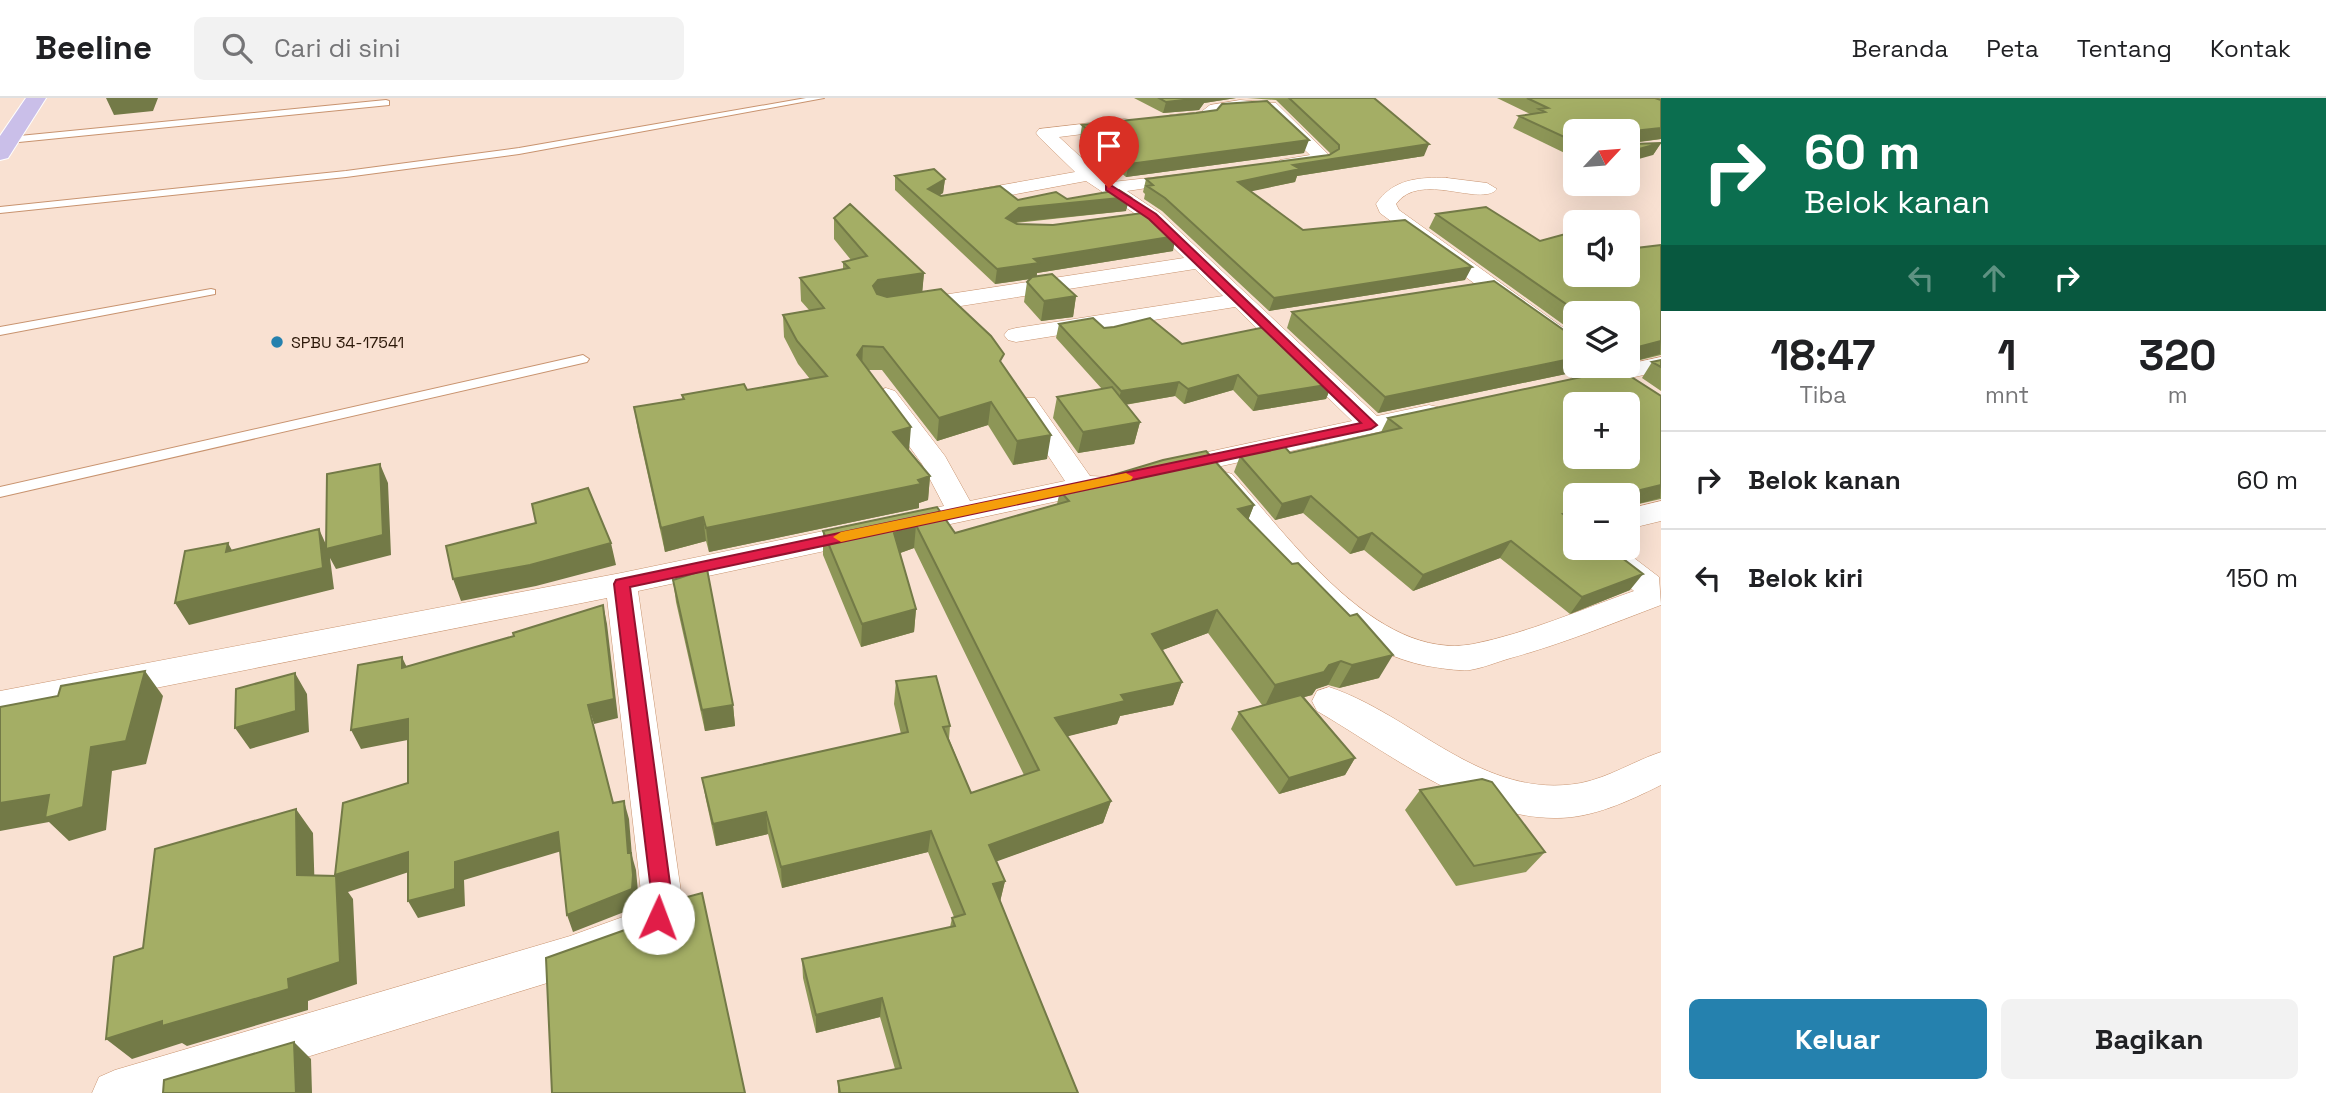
<!DOCTYPE html>
<html lang="id">
<head>
<meta charset="utf-8">
<style>
	body { margin:0; font-family:"Space Grotesk",sans-serif; background:#f2f2f2; color:#202124; height:100vh; display:flex; flex-direction:column; font-size:26px; white-space:nowrap }
	* { box-sizing:border-box; margin:0 }
	p { font-size:23px; color:#757577 }
	.icon { flex:none; width:38px; height:38px; fill:none; stroke:currentColor; stroke-width:2; stroke-linecap:round; stroke-linejoin:round }
	.map { position:relative; flex:1; overflow:hidden }
	.side { display:flex; flex-direction:column; background:#fff; width:665px }
	.side>* { flex:none }
	.top-card { background:#0b6e4f; color:#fff; overflow:hidden }
	.needle { width:46px; rotate:64deg }
	.controls { position:absolute; left:1563px; top:21px; display:grid; gap:14px }
	.controls a { display:grid; place-items:center; width:77px; height:77px; border-radius:10px; background:#fff; box-shadow:0 7px 28px #0002; font-size:35px }
	.pin { position:absolute; display:grid; place-items:center; width:60px; height:60px; color:#fff; margin:-72px -30px; border-radius:50% 50% 50% 0; rotate:-45deg; box-shadow:0 0 7px #0007 }
	.pin .icon { rotate:45deg }
	.me { position:absolute; width:77px; margin:-38px; rotate:2deg; stroke-linejoin:round; filter:drop-shadow(0 0 5px #0008) }
	.turn { display:flex; align-items:center; gap:24px; height:147px; padding:0 28px; font-size:32px }
	.turn .icon { width:91px; height:91px; stroke-width:2.5 }
	.turn b { display:block; font-size:49px; line-height:60px }
	.lanes { display:flex; align-items:center; height:66px; padding:0 28px; background:#0003; justify-content:center; gap:35px; direction:ltr }
	.lanes .off { opacity:.35 }
	.eta { display:flex; justify-content:space-evenly; align-items:center; height:119px; text-align:center }
	.eta b { font-size:42px; font-weight:700; line-height:49px }
	.button { display:flex; gap:14px; margin-top:auto; padding:14px 28px }
	.button a { flex:1; height:80px; border-radius:10px; background:#2581ae; color:#fff; font-size:28px; font-weight:700; line-height:80px; text-align:center }
	.button a+a { background:#f2f2f2; color:#202124 }
	ul { padding:0; list-style:none }
	li { display:flex; align-items:center; gap:21px; height:98px; padding:0 28px; border-top:2px solid #e0e0e0 }
	li div { flex:1 }
	li b { display:block; font-size:26px }
	li em { font-style:normal }
	header { display:flex; align-items:center; gap:42px; box-sizing:border-box; height:98px; padding:0 35px; background:#fff; border-bottom:2px solid #e0e0e0 }
	header strong { font-size:33px }
	nav { display:flex; gap:38px; margin-inline-start:auto; font-size:24px }
	.search { width:490px; height:63px; background:#f2f2f2; display:flex; align-items:center; gap:18px; box-sizing:border-box; padding:0 24px; border-radius:10px; color:#757577; font-size:26px }
	main { display:flex; flex:1; min-height:0 }
	.map>svg:first-child { display:block }
	.lines { fill:none; stroke-linecap:round; stroke-linejoin:round }
	.service-casing { stroke:#c8936f; stroke-width:2 }
	.minor-casing { stroke:#c8936f; stroke-width:1 }
	.primary-casing { stroke:#fff; stroke-width:2 }
	.service { fill:#fff; fill-rule:evenodd }
	.minor { fill:#fff; fill-rule:evenodd }
	.primary { fill:#cabfe9; fill-rule:evenodd }
	.wall { fill:#8d9657 }
	.shaded-wall { fill:#737a47 }
	.building { fill:#a4ae65; stroke:#737a47; stroke-width:2; fill-rule:evenodd }
	.route { fill:#e11d48; stroke:#92132f; stroke-width:2 }
	.slow { fill:#f59e0b }
	.poi-dot { fill:#2581ae; stroke:#f9e1d2; stroke-width:2.5 }
	.labels { text-anchor:middle; dominant-baseline:central; stroke-width:5; stroke-linejoin:round; paint-order:stroke }
	.far-poi-label { font-size:16px; fill:#2c1809; stroke:#f9e1d2; text-anchor:start }
</style>
</head>
<body>
<header>
<strong>Beeline</strong>
<div class="search"><svg class="icon" aria-label="search" viewBox="0 0 24 24"><circle cx="10" cy="10" r="6"/><path d="M15 15l6 6"/></svg>Cari di sini</div>
<nav><a>Beranda</a><a>Peta</a><a>Tentang</a><a>Kontak</a></nav>
</header>
<main>
<div class="map">
<svg width="1661" height="995" viewBox="0 0 1661 995">
	<rect width="100%" height="100%" fill="#f9e1d2"/>
	<g class="lines">
		<g class="service-casing">
			<path id="service" d="M806,0H824L519,56L346,79L0,115V109L346,73L519,50Z
				M386,2L389,3V7L9,45L5,42L9,39Z
				M211,191L215,192V196L0,237V229Z
				M583,257L589,261L587,264L0,399V389Z"/>
		</g>
		<g class="minor-casing">
			<path id="minor" d="M1240,2L1276,5L1333,61L1324,67L1280,70L1278,66L1280,62L1310,57L1264,13L1225,15L1207,23L1170,27L1161,22L1170,17L1201,14L1210,7Z
				M1125,21L1131,22L1134,26L1131,30L1059,39L1096,73L1112,84L1194,75L1197,79L1194,83L1127,93L1160,115L1377,318L1429,307L1438,309L1442,315L1438,321L1171,379L1161,376L1157,370L1161,364L1352,323L1235,209L1016,244L1008,242L1004,237L1008,232L1016,230L1223,198L1195,171L910,216L902,214L899,209L910,202L1184,160L1146,123L1086,83L963,106L953,100L963,94L1075,74L1039,39L1036,35L1039,31Z
				M1447,80L1487,85L1497,91C1481,110 1420,72 1396,106L1399,112L1575,238V256L1566,254L1380,115L1376,106C1393,81 1418,79 1447,80Z
				M1661,259V273L1582,291L1573,288L1569,283L1573,278Z
				M886,290L895,293L945,358L970,403L1065,383L1013,305L1017,300H1035L1090,378L1110,379L1114,385L1110,391L1100,394L638,493L681,794L679,820L673,834L659,845L570,878L190,995H92L99,979L115,972L570,838L631,816L639,810L641,794L607,500L0,621V593L621,475L944,408L922,366L873,298L877,293Z
				M1222,373L1232,376C1289,438 1376,564 1473,546C1528,535 1582,511 1634,493L1590,457L1586,450H1621L1659,479L1661,507C1611,526 1562,546 1511,560C1497,564 1483,570 1470,572C1455,573 1441,570 1427,568C1328,548 1274,460 1212,388L1208,382L1212,376Z
				M1661,403V423L1628,431V411Z
				M1329,589C1414,617 1483,703 1581,685C1610,679 1634,663 1661,654V687C1629,703 1591,721 1554,720C1468,719 1388,654 1317,613L1312,603L1317,593Z"/>
		</g>
		<g class="primary-casing">
			<path id="primary" d="M26,0H46L8,60L0,62V38Z"/>
		</g>
		<use href="#service" class="service"/>
		<use href="#minor" class="minor"/>
		<use href="#primary" class="primary"/>
	</g>
	<path class="wall" d="M1134,0H1236L1204,5L1199,12L1163,15Z
		M1247,0H1374L1424,58L1297,78L1295,84L1250,93L1303,132L1465,182L1269,213L1162,113L1144,101L1145,96L1143,94L1146,81L1329,57L1331,56L1276,2Z
		M1497,0H1661V1H1657L1661,2V43V41L1633,45H1661L1653,57L1575,33V60L1513,30L1519,18L1530,16Z
		M1196,15L1304,55L1126,79L1080,40L1082,27Z
		M895,78L945,81L943,95L939,97L941,98L1018,102L1067,101L1126,113L1016,125L1173,153L1037,175V179L1076,198L1073,219L1041,223L1024,204L1027,184L1030,181L995,186L895,92Z
		M1436,116L1575,177L1661,147V257L1628,265V215H1575V235L1429,130Z
		M834,120L924,175L922,194L1002,266L1047,361L1013,367L988,327L937,343L882,272H868L909,353L930,378L928,402L919,405V410L709,454L706,443L665,454L638,333L634,309L683,301L682,297L747,292L810,281L798,266L784,239L783,217L809,212L801,203L800,180L843,171V164L851,162L834,141Z
		M1292,214L1590,271L1378,315L1287,230Z
		M1059,226L1104,230L1182,246L1332,286L1326,301L1253,313L1233,292L1184,306L1175,298L1125,307L1140,324L1134,346L1078,355L1053,320L1057,299L1102,291L1056,240Z
		M1661,262V293L1642,280L1652,264Z
		M1661,298V401L1630,408L1575,397V450L1630,492L1570,516L1500,460L1413,493L1364,452L1350,456L1303,415L1275,422L1234,374L1240,358L1290,355L1381,334L1388,320Z
		M1060,393L1254,407L1248,422L1379,580L1339,590L1328,587L1316,591L1312,597L1304,599L1355,660L1345,677L1279,696L1231,631L1239,614L1262,607L1208,535L1162,552L1182,584L1173,607L1120,618L1117,626L1067,638L1111,703L1103,725L996,763L1005,783L1000,803L1078,995H838V983L895,971L880,919L816,935L803,880L802,861L950,829L952,820L954,819L928,754L782,790L768,736L716,748L706,702L702,680L901,636L894,606L896,583L950,628L949,641L971,695L1024,677L914,450L900,455L916,511L914,534L861,549L823,457V433L937,409L955,435L1057,406Z
		M673,482L733,607L735,628L705,633L676,504Z
		M1420,692L1545,754L1526,774L1456,788L1405,712Z"/>
	<path class="shaded-wall" d="M106,0H158L153,13L114,17Z
		M1201,0H1236L1204,5L1199,12L1163,15L1166,4Z
		M1661,30V41L1628,45L1634,33Z
		M1309,42L1304,55L1126,79L1129,66Z
		M1661,45L1653,57L1628,64V54Z
		M1429,46L1424,58L1297,78L1295,84L1234,97L1238,84L1293,67Z
		M945,81L943,95L927,105L928,91Z
		M1130,99L1126,113L1017,124L1005,134L1006,120L1019,110Z
		M1176,138L1173,153L1037,175L1036,180L995,186L997,171L1034,161Z
		M1472,169L1465,182L1269,213L1274,200Z
		M924,175L922,197L877,204L873,188L878,182Z
		M1076,198L1073,219L1041,223L1044,203Z
		M1661,243L1660,256L1628,265L1638,249Z
		M863,248L862,271L857,257Z
		M1575,260V268H1592L1590,271L1378,315L1385,299Z
		M1238,277L1233,292L1184,306L1188,291Z
		M1179,284L1175,298L1117,308L1121,293Z
		M1332,286L1326,301L1253,313L1258,298Z
		M991,304L988,327L937,343L939,320Z
		M1140,324L1134,346L1078,355L1083,334Z
		M911,329L909,353L893,334Z
		M1051,337L1047,361L1013,367L1017,343Z
		M380,366L388,385L391,457L336,471L330,460L334,491L189,527L175,505L319,431L328,451Z
		M930,378L928,402L919,405V410L709,454L706,430L918,382Z
		M1661,387L1660,400L1630,408L1628,411V399L1640,392Z
		M1311,398L1303,415L1275,422L1282,406Z
		M1254,407L1245,430L1238,411Z
		M1575,413V426L1563,416Z
		M703,419L706,443L665,454L661,430Z
		M916,427L914,450L892,458L894,435Z
		M1372,435L1364,452L1350,456L1358,440Z
		M1511,443L1500,460L1413,493L1423,477Z
		M228,445L240,467L226,454Z
		M611,445L616,467L536,488L461,503L453,481Z
		M1643,476L1630,492L1570,516L1582,499Z
		M603,507L607,526L618,620L594,626L588,607Z
		M916,511L914,534L861,549L862,526Z
		M1217,512L1208,535L1144,559L1152,536Z
		M1393,557L1379,580L1339,590L1352,567Z
		M402,559L411,578L402,570Z
		M1341,563L1328,587L1316,591L1312,597L1264,610L1275,587Z
		M145,573L163,598L146,666L112,673L106,732L69,743L49,724L0,733V705L91,649Z
		M295,575L307,596L309,634L250,651L235,630Z
		M1182,584L1173,607L1120,618L1117,626L1049,643L1055,620L1121,597Z
		M733,607L735,628L705,633L702,612Z
		M408,621L418,640L361,651L351,632Z
		M1355,660L1345,677L1279,696L1289,680Z
		M624,703L629,721L632,758L636,772L638,794L637,809L573,834L567,817L628,755Z
		M1111,703L1103,725L984,768L989,747Z
		M296,711L313,735L315,800L297,777Z
		M766,714L768,736L716,748L713,726Z
		M931,733L928,754L782,790L781,769Z
		M558,734L565,752L464,782L465,808L418,820L408,803L455,764Z
		M408,754L418,771L348,794L353,801L357,886L308,903V912L187,948L182,945L132,961L106,941L288,881L335,777Z
		M1005,783L1000,804L993,786Z
		M882,900L880,919L816,935V917Z
		M294,944L311,961L312,995H296Z"/>
	<path class="building" d="M1159,0H1201L1166,4Z
		M1289,0H1374L1429,46L1293,67L1300,71L1238,84L1303,132L1405,122L1472,169L1274,200L1165,100L1147,88L1153,87L1146,81L1329,57L1339,51V47Z
		M1527,0H1655L1661,2V30L1634,33L1633,46L1661,45L1628,54V33H1575V44L1519,18L1545,14L1539,11L1548,10Z
		M1267,3L1309,42L1129,66L1082,27L1196,15L1217,12L1222,6Z
		M934,71L945,81L928,91L941,98L1000,88L1018,102L1056,94L1067,101L1119,92L1130,99L1019,110L1006,120L1017,126L1053,127L1150,114L1176,138L1034,161L1039,165L997,171L895,78Z
		M850,106L924,175L878,182L873,188L877,196L887,199L941,191L991,238L1004,256L1000,263L1051,337L1017,343L991,304L939,320L883,249L863,248L857,257L911,329L893,334L930,378L918,382L921,386L706,430L703,419L661,430L634,309L684,301L682,297L744,286L747,292L827,278L797,243L783,217L824,210L800,180L849,170L843,164L867,158L834,120Z
		M1486,109L1540,143L1569,135L1575,138V177H1628V151L1661,147V243L1638,249H1628V215H1579L1436,116Z
		M1052,176L1076,198L1044,203L1027,184L1032,179Z
		M1494,183L1575,240V260L1385,299L1292,214Z
		M1093,220L1104,230L1114,229L1150,220L1182,246L1270,228L1332,286L1258,298L1238,277L1188,291L1179,284L1121,293L1059,226Z
		M1661,262V269L1652,264Z
		M1619,271L1661,298V387L1640,392L1638,397L1628,399V397H1575V413L1563,416L1575,425V450H1609L1643,476L1582,499L1511,443L1423,477L1372,435L1358,440L1311,398L1282,406L1240,358L1284,348L1290,355L1401,330L1388,320ZM1575,306H1628V359H1575Z
		M1112,289L1140,324L1083,334L1057,299Z
		M1206,353L1254,407L1238,411L1292,466L1298,465L1350,518L1357,516L1393,557L1352,567L1341,563L1329,567L1324,574L1275,587L1217,512L1152,536L1182,584L1121,597L1125,603L1055,620L1111,703L989,747L1005,783L993,786L1078,995H840L838,983L901,970L882,900L816,917L802,861L955,828L952,820L965,816L931,733L781,769L766,714L713,726L702,680L908,634L896,583L936,578L950,628L943,629L971,695L1039,672L916,427L894,435L916,511L862,526L823,433L937,409L955,435L1069,403L1060,393L1163,362Z
		M380,366L383,437L326,451L327,376Z
		M588,390L611,445L530,467L453,481L446,448L536,425L532,406Z
		M319,431L323,470L175,505L185,453L228,445L226,454Z
		M707,471L733,607L702,612L673,482Z
		M603,507L614,601L588,607L613,705L624,703L628,755H631L633,777L632,791L567,817L558,734L455,764V791L408,803V754L335,777L343,705L408,685V621L351,632L358,567L402,559V570L514,538L513,535Z
		M145,573L126,643L91,649L83,709L45,720L49,697L0,705V609L58,598L61,588Z
		M295,575L296,613L235,630L236,591Z
		M1301,597L1355,660L1289,680L1239,614Z
		M1482,681L1492,684L1545,754L1474,768L1420,692Z
		M296,711L297,777L336,778L340,864L288,881L289,891L162,928V923L106,941L114,859L143,850L155,751Z
		M702,795L745,995H552L546,860L653,822L668,810L672,803Z
		M294,944L296,995H163L164,982Z"/>
	<path class="route" d="M1106,88H1112L1156,116L1377,327L1371,331L630,489L671,793L666,827L658,830L651,827L648,820L651,793L614,486L616,482L1361,325L1149,121L1106,92Z"/>
	<path class="slow" d="M1126,375L1133,379L1131,382L841,444L833,439L841,434Z"/>
	<circle class="poi-dot" cx="277" cy="244" r="7"/>
	<g class="labels">
		<g class="far-poi-label">
			<text x="291" y="244">SPBU 34-17541</text>
		</g>
	</g>
</svg>
<div class="controls">
<a><svg class="needle" viewBox="-14 -14 28 28"><path d="M0-13l5 13h-10z" fill="#e53935"/><path d="M0 13l5-13h-10z" fill="#757577"/></svg></a>
<a><svg class="icon" aria-label="sound" viewBox="0 0 24 24"><path d="M4 9h4l5-4v14l-5-4H4zM17 9q2 3 0 6"/></svg></a>
<a><svg class="icon" aria-label="layers" viewBox="0 0 24 24"><path d="M12 4l9 5-9 5-9-5zM3 14l9 5 9-5"/></svg></a>
<a>+</a>
<a>−</a>
</div>
<div class="pin" style="left:1109px;top:90px;background:#d93025"><svg class="icon" aria-label="arrive" viewBox="0 0 24 24"><path d="M6 21V4h12l-3 4 3 4H6"/></svg></div>
<svg class="me" style="left:658px;top:820px" viewBox="-20 -20 40 40"><circle r="19" fill="#fff"/><path d="M0-13L10 11 0 6-10 11z" fill="#e11d48"/></svg>
</div>
<section class="side">
<div class="top-card">
<div class="turn"><svg class="icon" aria-label="right" viewBox="0 0 24 24"><path d="M7 20v-9h11M14 6l5 5-5 5"/></svg><div><b>60 m</b>Belok kanan</div></div>
<div class="lanes"><svg class="icon off" aria-label="left" viewBox="0 0 24 24"><path d="M17 20v-9H6M10 6l-5 5 5 5"/></svg><svg class="icon off" aria-label="ahead" viewBox="0 0 24 24"><path d="M12 20V5M6 11l6-6 6 6"/></svg><svg class="icon" aria-label="right" viewBox="0 0 24 24"><path d="M7 20v-9h11M14 6l5 5-5 5"/></svg></div>
</div>
<div class="eta">
<div><b>18:47</b><p>Tiba</p></div>
<div><b>1</b><p>mnt</p></div>
<div><b>320</b><p>m</p></div>
</div>
<ul>
<li><svg class="icon" aria-label="right" viewBox="0 0 24 24"><path d="M7 20v-9h11M14 6l5 5-5 5"/></svg><div><b>Belok kanan</b></div><em>60 m</em></li>
<li><svg class="icon" aria-label="left" viewBox="0 0 24 24"><path d="M17 20v-9H6M10 6l-5 5 5 5"/></svg><div><b>Belok kiri</b></div><em>150 m</em></li>
</ul>
<div class="button"><a>Keluar</a><a>Bagikan</a></div>
</section>
</main>
</body>
</html>
